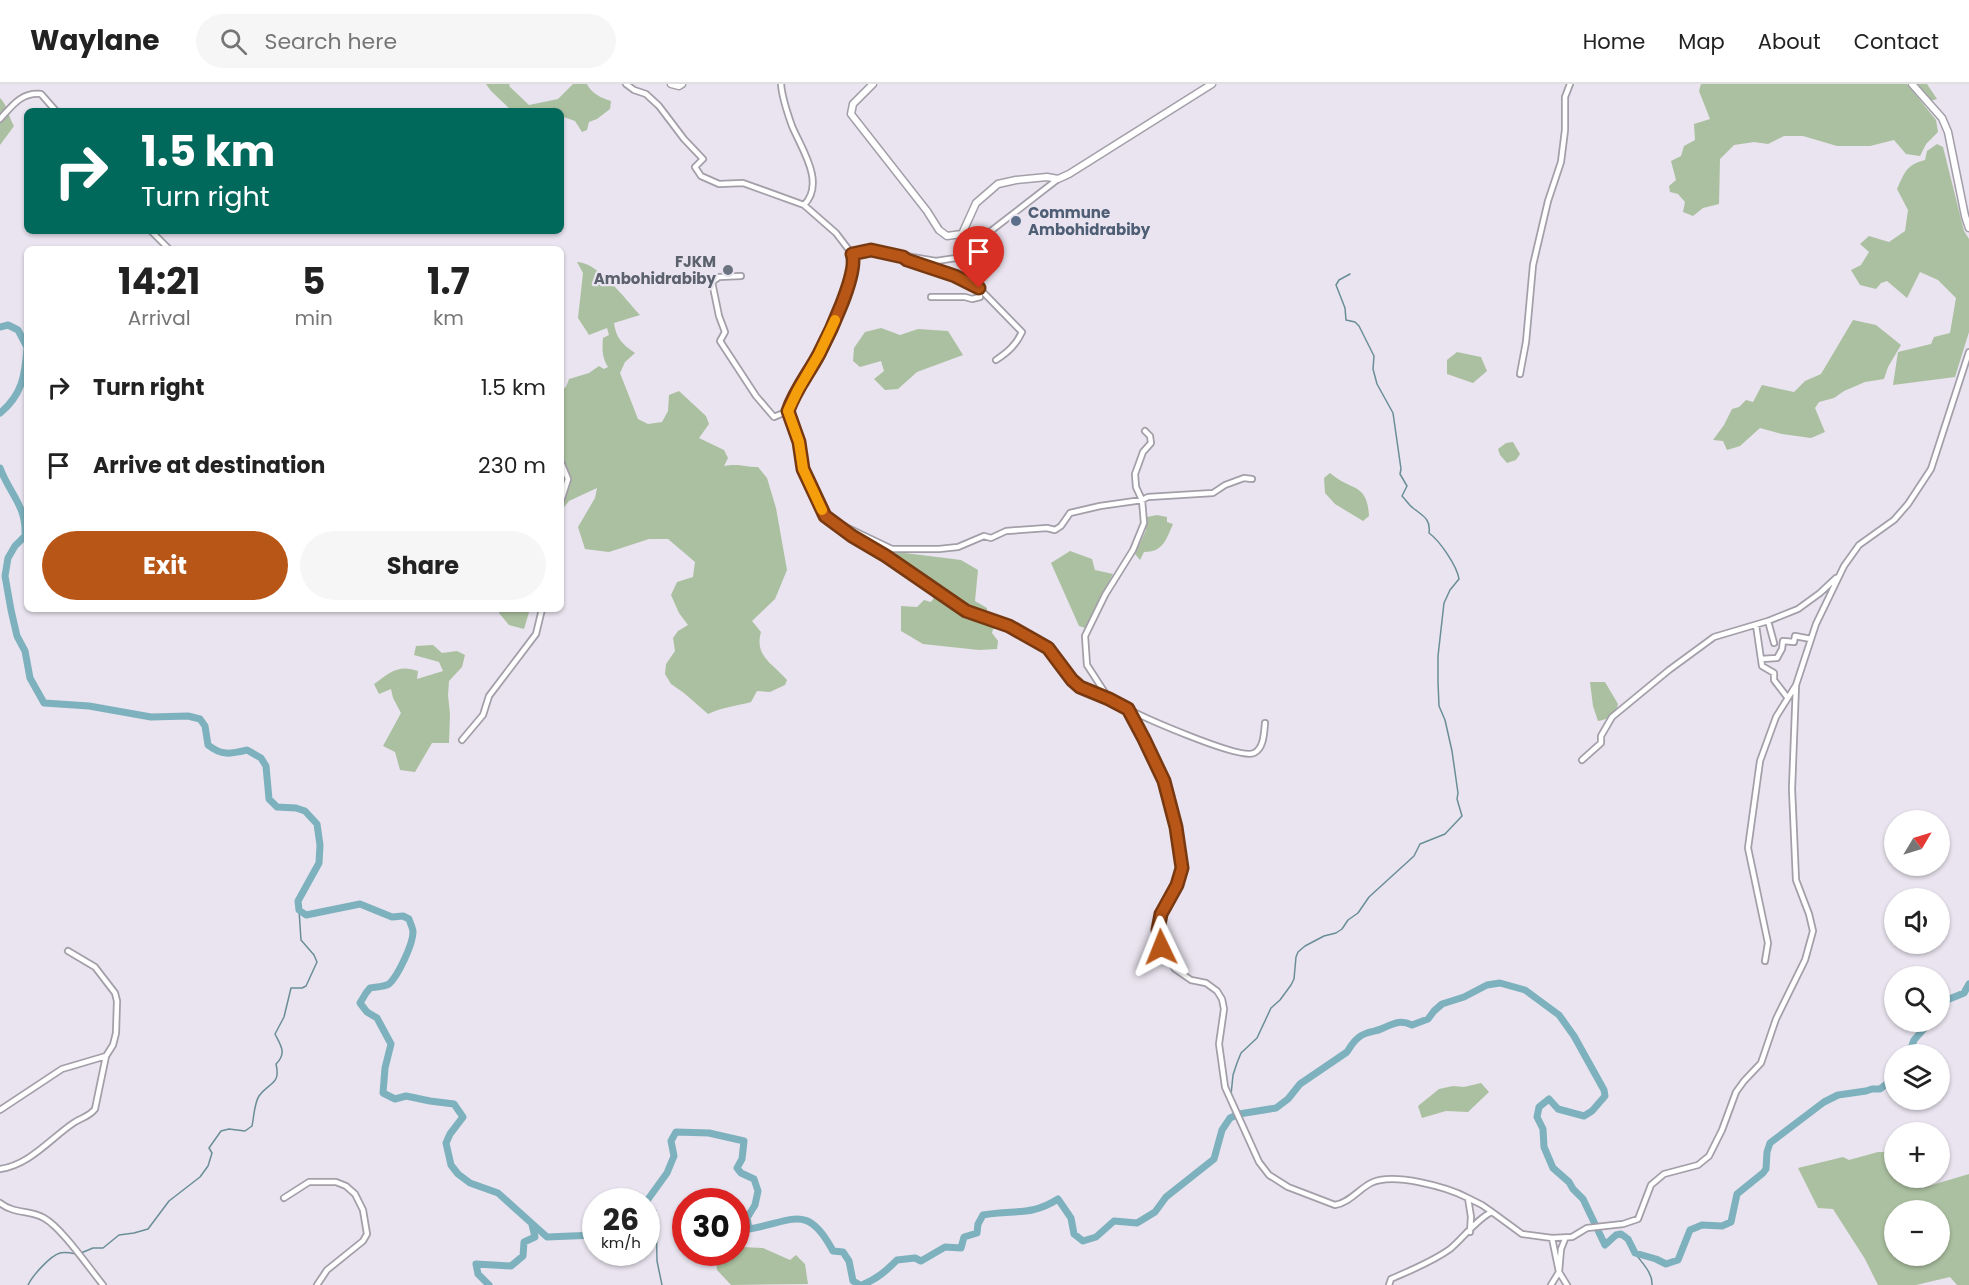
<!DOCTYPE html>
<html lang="en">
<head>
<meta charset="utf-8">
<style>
	body { margin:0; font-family:Poppins,sans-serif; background:#f6f6f6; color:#222; height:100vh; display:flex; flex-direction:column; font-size:22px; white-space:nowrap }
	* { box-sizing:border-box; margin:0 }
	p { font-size:20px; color:#767676 }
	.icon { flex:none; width:33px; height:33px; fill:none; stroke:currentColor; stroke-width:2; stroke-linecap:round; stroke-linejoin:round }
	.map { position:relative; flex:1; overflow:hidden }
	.panel { position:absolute; left:24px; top:162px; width:540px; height:366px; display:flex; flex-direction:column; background:#fff; border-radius:9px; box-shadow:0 2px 4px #0004 }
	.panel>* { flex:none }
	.top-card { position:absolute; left:24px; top:24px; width:540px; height:126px; border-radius:9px; box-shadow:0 2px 4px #0004; background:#00695c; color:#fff; overflow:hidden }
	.needle { width:39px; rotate:52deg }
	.tools { position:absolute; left:1884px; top:726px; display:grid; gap:12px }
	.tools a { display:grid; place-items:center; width:66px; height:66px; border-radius:50%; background:#fff; box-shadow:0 2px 4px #0004; font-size:30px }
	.speed { position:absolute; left:582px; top:1104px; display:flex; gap:12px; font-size:30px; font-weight:700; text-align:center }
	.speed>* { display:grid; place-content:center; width:78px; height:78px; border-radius:50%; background:#fff; box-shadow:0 2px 4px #0004; line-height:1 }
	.speed small { font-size:15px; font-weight:400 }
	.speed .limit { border:9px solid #d22; background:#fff; color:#111 }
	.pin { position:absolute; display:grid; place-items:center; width:51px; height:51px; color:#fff; margin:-62px -26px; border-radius:50% 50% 50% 0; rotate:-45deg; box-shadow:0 0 6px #0007 }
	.pin .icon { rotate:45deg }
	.me { position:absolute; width:66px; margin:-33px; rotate:358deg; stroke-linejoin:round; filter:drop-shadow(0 0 4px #0008) }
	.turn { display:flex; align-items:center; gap:21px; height:126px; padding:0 18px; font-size:27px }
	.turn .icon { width:78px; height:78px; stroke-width:2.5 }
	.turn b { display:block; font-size:42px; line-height:51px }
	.eta { display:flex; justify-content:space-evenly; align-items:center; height:102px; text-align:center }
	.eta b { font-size:36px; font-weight:700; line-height:42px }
	.action { display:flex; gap:12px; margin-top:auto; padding:12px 18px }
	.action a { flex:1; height:69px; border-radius:36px; background:#b85618; color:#fff; font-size:24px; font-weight:700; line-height:69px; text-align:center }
	.action a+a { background:#f6f6f6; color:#222 }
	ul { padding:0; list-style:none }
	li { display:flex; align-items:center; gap:18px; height:78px; padding:0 18px }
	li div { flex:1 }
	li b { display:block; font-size:22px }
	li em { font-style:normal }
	header { display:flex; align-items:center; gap:36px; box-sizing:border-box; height:84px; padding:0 30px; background:#fff; border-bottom:2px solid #e0e0e0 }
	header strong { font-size:28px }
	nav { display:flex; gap:33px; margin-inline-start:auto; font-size:21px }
	.search { width:420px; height:54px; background:#f6f6f6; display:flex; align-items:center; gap:15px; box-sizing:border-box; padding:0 21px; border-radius:33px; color:#767676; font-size:22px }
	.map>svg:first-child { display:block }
	.green { fill:#abc0a0; fill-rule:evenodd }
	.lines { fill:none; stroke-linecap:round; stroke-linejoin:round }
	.stream { stroke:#6a8e97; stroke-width:1.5 }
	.river { stroke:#7db1bd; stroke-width:7 }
	.street-casing { stroke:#a39fa9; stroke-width:8 }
	.secondary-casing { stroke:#a39fa9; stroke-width:9 }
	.street { stroke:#fff; stroke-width:4.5 }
	.secondary { stroke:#fff; stroke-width:6 }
	.route-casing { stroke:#783810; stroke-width:15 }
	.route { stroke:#b85618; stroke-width:10 }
	.slow { stroke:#f59e0b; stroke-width:10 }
	.service-dot { fill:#5c6f8a; stroke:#e9e4ef; stroke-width:2 }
	.worship-dot { fill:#6b7280; stroke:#e9e4ef; stroke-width:2 }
	.labels { text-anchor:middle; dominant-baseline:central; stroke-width:4.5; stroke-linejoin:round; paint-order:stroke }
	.service-label { font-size:15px; font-weight:bold; fill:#4e5e75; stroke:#e9e4ef; text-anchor:start }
	.worship-label { font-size:15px; font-weight:bold; fill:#5b616d; stroke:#e9e4ef; text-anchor:end }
</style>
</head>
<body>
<header>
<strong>Waylane</strong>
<div class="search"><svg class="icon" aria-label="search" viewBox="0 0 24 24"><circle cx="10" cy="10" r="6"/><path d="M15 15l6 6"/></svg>Search here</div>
<nav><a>Home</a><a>Map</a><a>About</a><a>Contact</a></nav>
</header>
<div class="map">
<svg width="1969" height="1201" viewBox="0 0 1969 1201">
	<rect width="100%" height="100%" fill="#e9e4ef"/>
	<path class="green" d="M486,0H510L509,2L529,21L558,15L573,0H587C591,9 601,14 611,17L610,25L597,35L589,38L587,46L582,48L575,37L561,32V27H512L491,7Z
		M1701,0H1907L1936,36L1938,48L1926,60L1920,72L1906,70L1894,56L1870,62H1837L1803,52H1784L1768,60L1754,58L1734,61L1720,75L1719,120L1703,124L1693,132L1683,128L1685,118L1678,110L1670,108L1669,102L1676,96L1671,77L1681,72L1684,62L1695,56L1694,40L1710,35L1699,7Z
		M1916,0H1927L1937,15L1930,17Z
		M0,14C8,22 8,32 14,42L0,61Z
		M1937,60L1943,63L1964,147L1969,155V248L1955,293L1893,301L1898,268L1931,260L1934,253L1950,249L1956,214L1938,196L1920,188L1907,214L1887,197L1881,199L1876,205L1860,201L1851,186L1861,181L1869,168L1860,160L1869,152L1889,158L1905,147L1908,126L1897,105C1905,88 1906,81 1925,76L1927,67Z
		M577,178C598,178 626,216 640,231L614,239C616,254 622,260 635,269L625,278L620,289L638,335L648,340L662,338L668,327L669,311L679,307L706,332L709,340L699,354L724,366L728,374L724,382C738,379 745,383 758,383L767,394L776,424L787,486L775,515L752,537L761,548C754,572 773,580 787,596L785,601L770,608L757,607L751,618C737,622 722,623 708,630L684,609L671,600L665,590L666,580L675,567L673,554L678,547L688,541L679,529L671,511L677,498L693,493L695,478L668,455H649L609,468L585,465L578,443L595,414L597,404L569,417L561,427V306L566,303L569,295L589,289L599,282L604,285L608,283C602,273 602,265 603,254L609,251L607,244L589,251L578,234L583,189Z
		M1853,236L1876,241L1901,261L1888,283L1884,295L1865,298L1844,307L1834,314L1819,318L1815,324L1825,348L1811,354L1782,350L1760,344L1740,362L1727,366L1723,357L1713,356L1724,341L1732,325L1739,323L1746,316L1753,318L1762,301L1794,308L1805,297L1821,290Z
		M881,244L900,251L918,245L948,247L963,271L917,288L898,305L885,306L874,295L884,287L881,277L860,283L853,277L854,264L865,248Z
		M1457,268L1481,273L1487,287L1473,299L1447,290V276Z
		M1513,358L1520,370L1516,376L1507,379L1500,371L1498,365L1506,359Z
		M1330,389C1352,408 1367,398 1369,432L1363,437L1335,420L1325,409L1324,394Z
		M1157,431L1167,433V438L1173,440C1166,456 1163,468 1144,468L1140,476L1135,470L1146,446L1147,433Z
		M1070,467L1092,475L1095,486L1113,490L1085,544L1079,542L1051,479Z
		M897,468L961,476L978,486L975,517L987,524V533L1000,544L993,545L992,549L998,557L997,565L979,566L923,560L901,547V522L917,523L924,516L931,518L935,512L895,472Z
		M500,525H530L524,545L509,541L499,529Z
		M433,561L442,569L457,567L465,571L462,583L449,597L448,611L450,630L449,659H432L415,688L400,686L395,668L383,662L401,629L393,614L391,605L379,610L374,600C390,588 399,580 418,587L417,595L443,587L439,578L414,571L416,562Z
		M1590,598H1605L1618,620C1616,631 1609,635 1598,637L1593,622Z
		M1481,999L1489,1008L1468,1028L1446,1027L1422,1034L1418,1022L1439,1005L1453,1002L1464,1003Z
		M1878,1068H1894V1094H1920L1922,1104L1969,1090V1201H1957L1950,1193L1916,1201H1878L1865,1175L1833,1125L1818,1124L1798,1084L1843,1073L1849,1076ZM1894,1126H1940V1172H1894Z
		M737,1158L742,1163L763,1164L790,1176L796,1171L805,1180L808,1200L731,1201L717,1186L715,1169L736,1168Z"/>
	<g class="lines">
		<path class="stream" d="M1231,1011L1233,991L1237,979L1241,969L1257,954L1271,924L1280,916L1291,901L1294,895L1296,873L1298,868L1305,862L1324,852L1336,849L1342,845L1348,836L1358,829L1369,813L1414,772L1420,760L1445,750L1462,732L1457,715L1458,709L1452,667L1445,636L1439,622L1438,598V572L1444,519L1450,506L1459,495C1457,482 1440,457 1429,449C1431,435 1423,432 1413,424C1409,421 1406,416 1402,412L1407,402L1400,390L1401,385L1393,329L1377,300L1373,285L1374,272L1359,242L1355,238L1346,236L1345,224L1336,201L1339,196L1350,190
			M646,1119L656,1127L657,1177L662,1201
			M81,1169L93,1164H103L119,1151L134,1149L148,1145L169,1117L200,1093L208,1082L212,1069L209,1064L221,1047L229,1045L245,1047L252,1042C254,1033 254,1020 259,1012C269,998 281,1001 276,980C287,969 281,962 275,950L284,933L291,904H302L306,902L317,878L314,871L301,856L299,826
			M1635,1169C1642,1179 1653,1189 1652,1201
			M28,1201C33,1191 50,1172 60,1169C65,1168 71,1169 76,1170"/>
		<path class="river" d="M0,243L8,241L18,246L27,263
			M0,329C22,311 25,292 27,264
			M0,384C9,409 27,422 25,452L15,462L8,474L5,492L11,526L17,552L25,567L30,594L44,619L89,622L151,633L188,632L200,635L205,642L208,661C222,672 230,670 247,666L261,674L266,682L269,715L277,723L296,724L305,727L317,740L320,761L319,779L298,817L299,826L306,831L360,820L392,833L403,832L409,835C410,839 413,844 413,848C413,860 398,892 389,900C384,903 376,903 370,904L366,909L360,919L367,928L377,934L391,960L385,984L383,1009L395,1015L406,1012L430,1017L454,1020L463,1033L450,1050L446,1059L451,1081L458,1090L470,1099L498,1109L547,1153L596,1151
			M1940,923L1942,918L1964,909L1969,900
			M1909,970L1914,956L1930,938
			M646,1118L667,1089L674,1072L671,1057L676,1048L709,1049L744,1057L742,1075L737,1084L741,1089L754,1095L758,1107L755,1121L747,1134L749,1145C793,1138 807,1118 833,1167L843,1168L849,1177L853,1197L860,1201
			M489,1201L478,1190L476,1180L511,1182L523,1172L524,1158L535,1153L532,1141
			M862,1201C877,1195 886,1187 897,1176L915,1174L921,1177L945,1163L961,1164L964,1153L977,1149L978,1140L983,1131C1013,1125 1030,1133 1058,1115L1071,1134L1074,1150L1083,1157L1096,1153L1114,1137L1137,1139L1155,1128L1166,1113L1214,1075L1222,1046L1230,1034L1239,1030L1276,1024L1288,1015L1300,1000L1347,968C1352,960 1357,952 1367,949C1372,947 1377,947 1381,945C1393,940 1399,935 1412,941L1428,935L1434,927L1442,920L1464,913L1487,901L1500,899L1525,906L1559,931L1574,952L1604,1006L1605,1012L1592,1027L1584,1032L1558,1025L1549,1015L1539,1023L1537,1033L1543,1045L1544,1063L1553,1084L1569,1098L1573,1105L1583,1115L1605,1161L1616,1151L1621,1150L1628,1155L1635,1169L1656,1175L1666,1180L1678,1176L1690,1146L1702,1141L1722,1142L1731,1138L1737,1110L1763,1089L1766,1085L1767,1068L1770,1059L1824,1018L1838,1011L1866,1007L1872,1005H1880L1894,994"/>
		<g class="street-casing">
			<path id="street" d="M626,0L634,6L646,10L659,22L684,55L703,75L695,83L701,92L719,100L743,99L804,121L836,149L852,170L855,177L842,219L819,270L791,319L788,327L799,358L803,385L825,432L852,452L886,472L966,527L1009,542L1049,564L1072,596L1080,603L1109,615L1128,625L1145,655L1164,697L1176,743L1181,784L1177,801L1161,830L1158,846L1161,863L1175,885L1191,896L1206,899L1217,907L1222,915L1224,925L1219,960L1225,1003L1259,1078L1269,1091L1288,1103L1335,1121C1349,1119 1359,1105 1371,1099C1393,1088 1447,1103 1468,1114L1471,1133L1470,1148
				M781,0C782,14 787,28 792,42C801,64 826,99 804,121
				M0,35C12,22 21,8 41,10L56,27
				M151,147L169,165
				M852,170L871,166L936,177L956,174L1058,95
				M905,175L955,192L979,204L980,213L972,215L965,213H931
				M741,192L719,193L712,198L719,232L725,248L720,257L756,312L774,333L788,327
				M979,204L1022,248C1016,261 1008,268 996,276
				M1520,290L1526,258L1533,181L1548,117L1561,78L1565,46V13L1570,0
				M561,378L568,395L561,417
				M844,442L892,465H939L958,463L984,452L991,454L1006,447L1047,444L1055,446L1061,442L1070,429L1100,422L1142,416L1148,413L1213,409L1225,401L1244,394L1252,395
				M1768,537L1774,559
				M1756,541L1762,582L1774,589V596L1787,613
				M1761,575L1777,574L1782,565L1783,557L1794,558L1795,552L1811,555
				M1109,615L1087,581L1085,552L1105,511L1133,466L1144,439L1142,416L1136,403L1135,390L1143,368L1151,359L1150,352L1145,347
				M1128,625C1145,634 1240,676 1254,669C1264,664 1264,649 1265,639
				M462,656L483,631L489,612L536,550L542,525
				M1582,676L1601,659V652L1612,633L1669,586L1714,553L1768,537L1798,525L1820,509L1836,494
				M1765,877L1768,859L1748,764L1760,677L1776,633L1796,601
				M0,1026L62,985L106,972L113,961L116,949L117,917L115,909L95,883L68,867
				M0,1085C29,1081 49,1056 72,1040C80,1034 89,1033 95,1025L106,972
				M284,1114L309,1098H336L346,1102L355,1110L363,1126L367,1150L363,1157L327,1186L317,1201
				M1468,1114L1482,1121L1492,1128
				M0,1119C14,1130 30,1126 44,1134C62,1144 89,1184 103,1201
				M1552,1154L1559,1188L1567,1201
				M1389,1201L1391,1195C1411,1186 1432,1178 1450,1165C1462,1155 1479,1133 1492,1128L1522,1150L1552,1154L1572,1153L1587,1144L1623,1140L1638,1135L1651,1101L1664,1090L1698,1081L1709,1072L1722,1046L1736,1008L1744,997L1761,979L1776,935L1805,876L1813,847L1809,830L1796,796L1792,705L1796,601L1816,540L1844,482L1859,461L1894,436L1908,420L1931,385L1969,268
				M1551,1201L1559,1188L1561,1165L1565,1155"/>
		</g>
		<g class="secondary-casing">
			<path id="secondary" d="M671,0L679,2L682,0
				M873,0L853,20L851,30L927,127L939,146L947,152L962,150L976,119L998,100L1016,96L1047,93L1058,95L1069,90L1212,0
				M1912,0L1942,34L1948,48L1965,132L1969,144"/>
		</g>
		<use href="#street" class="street"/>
		<use href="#secondary" class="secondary"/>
	</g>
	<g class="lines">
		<g class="route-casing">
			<path id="route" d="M979,204L955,192L907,176L903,173L871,166L852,170C859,188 829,251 819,270C809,289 795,306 788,327L799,358L803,385L825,432L852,452L886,472L966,527L1009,542L1048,564L1072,596L1080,603L1109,615L1128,625L1144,655L1164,697L1176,743L1182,784L1177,801L1161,830L1158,846L1161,863"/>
		</g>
		<use href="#route" class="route"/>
		<path class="slow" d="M822,426L803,385L799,358L788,327L798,306L819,270L835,236"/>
	</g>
	<circle class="service-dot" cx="1016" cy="137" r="6"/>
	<circle class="worship-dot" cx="728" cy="186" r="6"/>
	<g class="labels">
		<g class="service-label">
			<text x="1028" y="128">Commune<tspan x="1028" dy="17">Ambohidrabiby</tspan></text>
		</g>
		<g class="worship-label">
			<text x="716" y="177">FJKM<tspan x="716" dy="17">Ambohidrabiby</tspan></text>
		</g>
	</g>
</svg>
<div class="tools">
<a><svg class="needle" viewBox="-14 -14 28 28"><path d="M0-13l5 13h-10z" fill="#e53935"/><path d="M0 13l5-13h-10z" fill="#767676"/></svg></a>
<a><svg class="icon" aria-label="sound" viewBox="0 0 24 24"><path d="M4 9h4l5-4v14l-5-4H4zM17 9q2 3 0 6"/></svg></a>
<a><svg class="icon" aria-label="search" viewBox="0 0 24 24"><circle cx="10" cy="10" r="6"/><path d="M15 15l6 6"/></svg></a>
<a><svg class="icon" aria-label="layers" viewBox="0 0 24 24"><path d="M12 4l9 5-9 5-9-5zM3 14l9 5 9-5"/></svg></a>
<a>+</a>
<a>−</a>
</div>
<div class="speed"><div>26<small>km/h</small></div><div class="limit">30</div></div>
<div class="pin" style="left:979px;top:204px;background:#d93025"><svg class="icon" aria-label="arrive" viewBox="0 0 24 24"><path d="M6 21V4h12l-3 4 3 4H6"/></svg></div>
<svg class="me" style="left:1161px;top:863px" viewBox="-20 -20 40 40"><path d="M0-17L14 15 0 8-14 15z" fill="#b85618" stroke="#fff" stroke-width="4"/></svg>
<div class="top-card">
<div class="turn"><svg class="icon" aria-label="right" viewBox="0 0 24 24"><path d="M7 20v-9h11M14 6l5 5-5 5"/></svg><div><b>1.5 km</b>Turn right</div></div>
</div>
<section class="panel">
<div class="eta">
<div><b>14:21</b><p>Arrival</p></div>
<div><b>5</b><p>min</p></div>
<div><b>1.7</b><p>km</p></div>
</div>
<ul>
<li><svg class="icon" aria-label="right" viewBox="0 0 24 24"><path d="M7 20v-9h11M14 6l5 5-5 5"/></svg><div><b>Turn right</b></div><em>1.5 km</em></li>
<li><svg class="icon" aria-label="arrive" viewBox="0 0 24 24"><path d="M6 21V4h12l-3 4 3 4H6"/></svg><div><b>Arrive at destination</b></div><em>230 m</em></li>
</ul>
<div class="action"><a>Exit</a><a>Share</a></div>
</section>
</div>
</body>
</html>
